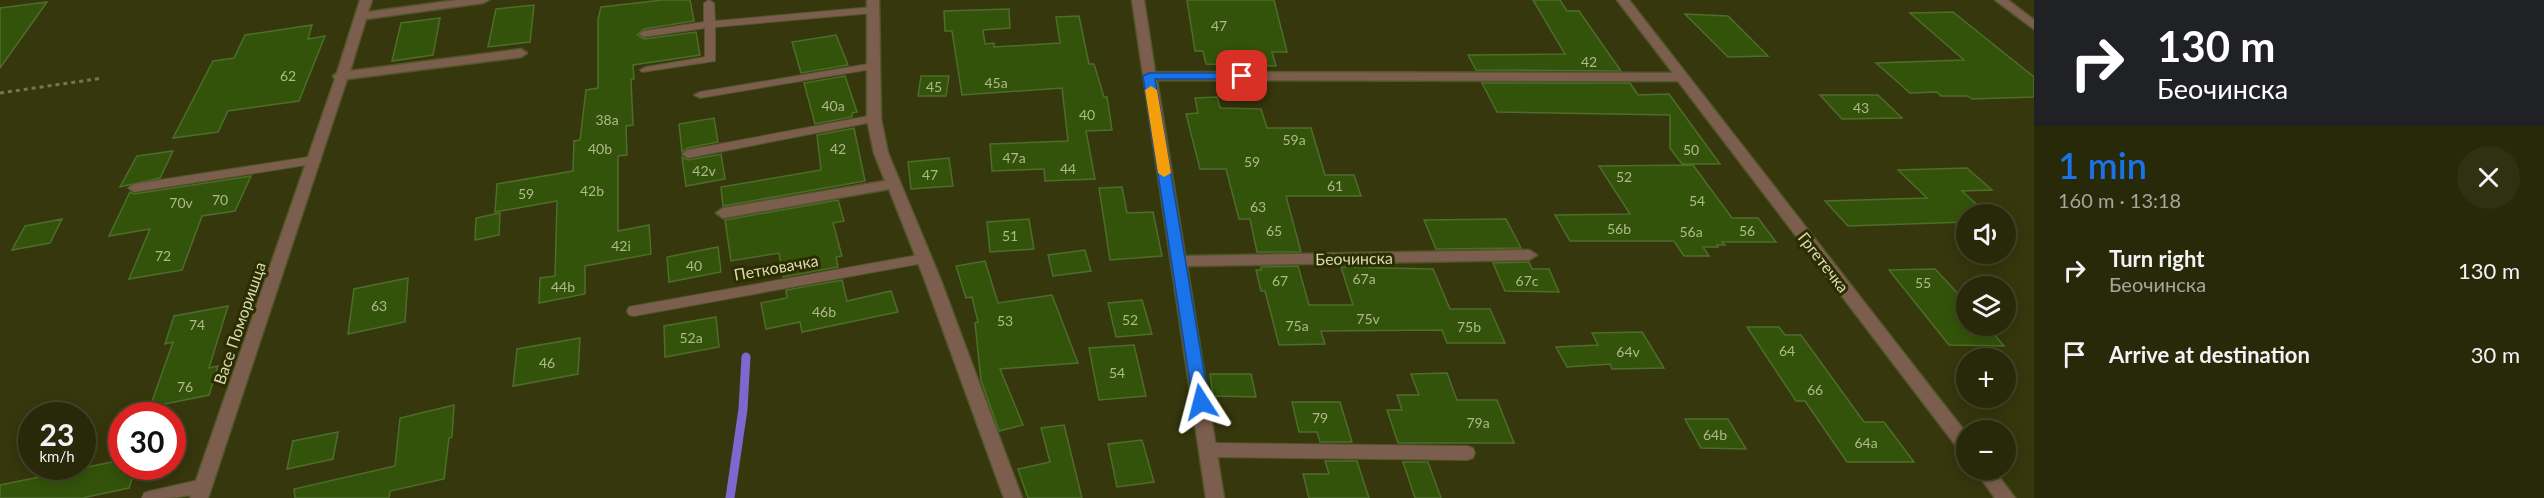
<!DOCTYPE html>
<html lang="en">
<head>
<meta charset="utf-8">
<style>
	body { margin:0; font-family:Lato,sans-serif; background:#303112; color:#f1f3f6; height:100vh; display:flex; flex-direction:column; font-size:22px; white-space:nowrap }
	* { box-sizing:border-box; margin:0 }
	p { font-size:20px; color:#a5a69c }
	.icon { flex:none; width:33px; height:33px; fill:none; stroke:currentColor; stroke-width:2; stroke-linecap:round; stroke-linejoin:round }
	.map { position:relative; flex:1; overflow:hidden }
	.details { display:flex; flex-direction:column; background:#282909; width:510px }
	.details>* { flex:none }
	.top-card { background:#202124; color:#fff; overflow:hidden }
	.buttons { position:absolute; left:1956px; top:204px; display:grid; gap:12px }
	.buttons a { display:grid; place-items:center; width:60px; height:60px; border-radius:50%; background:#282909; box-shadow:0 3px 15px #0003,0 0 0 2px #44452a; font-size:30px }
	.speed { position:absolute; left:18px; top:402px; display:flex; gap:12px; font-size:30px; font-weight:700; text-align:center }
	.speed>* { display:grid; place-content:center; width:78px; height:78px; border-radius:50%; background:#282909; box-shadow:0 3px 15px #0003,0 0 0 2px #44452a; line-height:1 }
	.speed small { font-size:15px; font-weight:400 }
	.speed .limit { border:9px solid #d22; background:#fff; color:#111 }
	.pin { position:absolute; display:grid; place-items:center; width:51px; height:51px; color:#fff; margin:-26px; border-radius:12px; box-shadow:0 3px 9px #0006 }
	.me { position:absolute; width:66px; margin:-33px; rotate:351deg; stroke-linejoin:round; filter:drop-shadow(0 0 4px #0008) }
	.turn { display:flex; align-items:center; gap:21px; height:126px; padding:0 24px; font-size:27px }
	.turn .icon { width:78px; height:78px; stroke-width:2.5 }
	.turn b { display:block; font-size:42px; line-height:51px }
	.round { display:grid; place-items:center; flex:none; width:63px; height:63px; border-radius:32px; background:#303112 }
	.summary { display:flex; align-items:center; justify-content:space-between; height:102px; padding:0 24px }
	h1 { font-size:36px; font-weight:600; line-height:45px; color:#1a73e8 }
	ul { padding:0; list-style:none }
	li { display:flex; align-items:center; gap:18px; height:84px; padding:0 24px }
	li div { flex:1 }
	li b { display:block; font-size:22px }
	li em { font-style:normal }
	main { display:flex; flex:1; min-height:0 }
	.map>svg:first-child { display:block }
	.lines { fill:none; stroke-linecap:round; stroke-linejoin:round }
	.stream { stroke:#7e67cf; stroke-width:9 }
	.building { fill:#34530a; stroke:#4d6d2a; stroke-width:1.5 }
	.service-casing { stroke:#53552a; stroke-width:2 }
	.minor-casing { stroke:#53552a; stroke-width:3 }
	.path { stroke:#74764c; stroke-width:3; stroke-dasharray:4 4; stroke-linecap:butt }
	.service { fill:#7c5e4e; fill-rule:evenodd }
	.minor { fill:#7c5e4e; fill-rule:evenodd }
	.route { fill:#1a73e8; stroke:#114b97; stroke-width:1.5 }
	.slow { fill:#f59e0b }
	.labels { text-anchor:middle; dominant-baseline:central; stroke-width:6; stroke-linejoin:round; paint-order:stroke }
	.number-label { font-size:14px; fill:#afb98a }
	.street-label { font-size:16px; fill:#d8dbb4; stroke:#2c2d01 }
</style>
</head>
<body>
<main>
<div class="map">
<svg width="2034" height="498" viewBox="0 0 2034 498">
	<rect width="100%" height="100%" fill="#36370c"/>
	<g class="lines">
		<path class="stream" d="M730,498L743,409L746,357"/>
	</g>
	<path class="building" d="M663,0H690L694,21L644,29L637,35L644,39L696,32L700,55L633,65L634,79H631L633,125L626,126L627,155L618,156V231L649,225L651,254L585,266V294L539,303L540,278L555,276L557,201L495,212L497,184L573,171L574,141L580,140L586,90L598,88V19L601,7Z
		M1187,0H1274L1287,52H1272L1276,66L1206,64L1203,51H1195Z
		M1533,0H1560L1567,11H1579L1621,71L1476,70L1468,55L1565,54Z
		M47,2L0,68V8Z
		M534,5L530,42L488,47L496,9Z
		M1009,9L1010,28L983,30L985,44L994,43V47L1060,43L1056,17L1079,16L1089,64H1094L1104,97H1107L1112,130L1086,131L1095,179L1045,181L1044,169L992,171L990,144L1068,141L1062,88L962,95L952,31H945L944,11Z
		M1953,12L2034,77V97L1972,99L1968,96H1941L1937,92L1910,93L1876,63L1964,60L1910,13Z
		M1685,14L1728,16L1768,56L1728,57Z
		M440,18L433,55L392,61L401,23Z
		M312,25L308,39L325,36L299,101L228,111L218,132L173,138L213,61L234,58L245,35Z
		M836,35L848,65L801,73L792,42Z
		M845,76L857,112L852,113V117L815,124L804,83Z
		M921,76H949L946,96H918Z
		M1482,83H1630L1638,95L1669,94L1720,164H1682L1670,148V115L1497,112Z
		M1820,95H1878L1902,118L1842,119Z
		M1217,97L1220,108L1261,109L1267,128H1311L1325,175H1354L1361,196H1286L1301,252H1257L1250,219H1239L1226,169H1200L1186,114L1198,113L1195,98Z
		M714,118L718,142L688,148L682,152L679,124Z
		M854,128L865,181L723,206L721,187L821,170L817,135Z
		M173,151L160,178L120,187L137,156Z
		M721,154L725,179L686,186L682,157L688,160Z
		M949,158L953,186L911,189L908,162Z
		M1693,165L1732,218H1758L1776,242H1722L1725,245H1717L1718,247H1703L1709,256H1684L1674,241H1570L1555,215L1630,214L1599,166Z
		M1967,168L1992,190L1962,191L1987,214H1966V222L1848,226L1825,201L1927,198L1898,170Z
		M251,176L235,211L202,216L182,270L129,279L150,229L109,236L130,192L134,194Z
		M1122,187L1127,213L1153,212L1162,256L1110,260L1099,188Z
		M838,200L844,221L833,223L842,256L836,257L838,267L783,277L779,253L731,261L725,220Z
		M500,213L499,235L475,240L476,218Z
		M62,219L50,243L12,250L25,226Z
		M1029,219L1034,249L990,252L987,222Z
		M1506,219L1521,248L1436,249L1424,220Z
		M718,247L721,272L669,282L667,257Z
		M1085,250L1091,271L1053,276L1048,255Z
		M985,261L998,303L1052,295L1078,363L1000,369L1023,425L999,431L981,380L975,323L978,322L972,297L966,298L956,266Z
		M1529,262L1532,269H1549L1559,292L1505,291L1493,263Z
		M1298,266L1309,305H1353L1341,267L1433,269L1450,309H1490L1505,343H1447L1442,330L1321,331L1325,344L1279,345L1265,291H1261L1256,270H1261V267Z
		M1935,269L1966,302V326H1987L2004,346L1949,345L1889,270Z
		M408,278L405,322L348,334L354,289Z
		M842,280L847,301L891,291L898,312L802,332L800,322L766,329L761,303L787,298L786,290Z
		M1142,300L1152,334L1116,337L1108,303Z
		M228,306L209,368L218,366L209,395L150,407L173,342L165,344L174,316Z
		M716,317L719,347L665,357L664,326Z
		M1747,327H1779L1785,335H1801L1864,422H1884L1914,462H1847L1805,401H1796Z
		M1642,332L1664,368L1612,369L1610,364L1567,367L1556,347L1598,345L1592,333Z
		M580,338L578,374L513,386L517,349Z
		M1134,345L1146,396L1099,400L1089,348Z
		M1447,373L1457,400H1497L1514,443H1398L1387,410H1402L1397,395H1419L1411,374Z
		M1210,374H1251L1256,397L1213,396Z
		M1292,402H1340L1352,442H1320L1317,432H1299Z
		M454,405L452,437L449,438L444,479L390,491L389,498H295L294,489L395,466L400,418Z
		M1685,419H1728L1746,449L1701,448Z
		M1064,425L1082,498H1028L1018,469L1050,462L1041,428Z
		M338,432L333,459L287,469L293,441Z
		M1142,440L1154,482L1117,487L1108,444Z
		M122,460V466H136L129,488L82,498H0V485Z
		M1325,461H1357L1369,498H1309L1303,474H1329Z
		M1403,462H1428L1441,498H1415Z"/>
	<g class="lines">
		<g class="service-casing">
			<path id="service" d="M709,0L714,3L715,21L873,7L878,10L873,13L715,27V61L642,72L640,70L646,67L705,57V28L644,37L639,34L644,31L704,22V3Z
				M874,63L880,66L878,68L700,98L694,95L700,92Z
				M874,115L880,119L878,121L688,158L682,154L688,150Z
				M315,156L321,160L319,163L134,192L128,188L134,184Z
				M924,254L931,259L929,262L634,316L629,315L627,311L629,307L634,306Z
				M1208,443L1467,446L1473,448L1475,453L1473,458L1467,460L1208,457L1202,455L1200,450L1202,445Z
				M203,479L209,481L211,486L209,491C187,498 165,498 142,498L144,493L150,491Z"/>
		</g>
		<g class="minor-casing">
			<path id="minor" d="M360,0H372L368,12L457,0H489L483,3L366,19L350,71L521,49L527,53L521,57L347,79L208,498H190L335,79L333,76L337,73Z
				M867,0H879L881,119L888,153L940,278L1022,498H1004L924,278L889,189L723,218L716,213L723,208L885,181L874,153L867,119Z
				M1132,0H1144L1155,72L1673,73L1617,0H1629L1966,433V453L1960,451L1678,81L1157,80L1185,256L1529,250L1537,255L1529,260L1187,266L1224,498H1206Z
				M1995,0H2008L2034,20V29Z
				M1975,470H1994L2015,498H1995Z"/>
		</g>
		<path class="path" d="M0,93L103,78"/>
		<use href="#service" class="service"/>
		<use href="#minor" class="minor"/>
	</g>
	<path class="route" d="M1242,73L1246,74V79H1155L1209,402L1201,409L1193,402L1143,76L1149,73Z"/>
	<path class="slow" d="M1151,86L1157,90L1171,173L1164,177L1158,173L1145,90Z"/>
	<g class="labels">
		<g class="number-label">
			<text x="1219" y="25">47</text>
			<text x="1589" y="61">42</text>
			<text x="288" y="75">62</text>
			<text x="996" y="82">45a</text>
			<text x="934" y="86">45</text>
			<text x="833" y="105">40a</text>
			<text x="1861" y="107">43</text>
			<text x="1087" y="114">40</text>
			<text x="607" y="119">38a</text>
			<text x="1294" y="139">59a</text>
			<text x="600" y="148">40b</text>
			<text x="838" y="148">42</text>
			<text x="1691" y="149">50</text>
			<text x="1014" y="157">47a</text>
			<text x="1252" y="161">59</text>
			<text x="1068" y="168">44</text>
			<text x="704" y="170">42v</text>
			<text x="930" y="174">47</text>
			<text x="1624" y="176">52</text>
			<text x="1335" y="185">61</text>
			<text x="592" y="190">42b</text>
			<text x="526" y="193">59</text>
			<text x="220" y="199">70</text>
			<text x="1697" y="200">54</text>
			<text x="181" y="202">70v</text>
			<text x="1258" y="206">63</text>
			<text x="1619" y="228">56b</text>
			<text x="1274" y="230">65</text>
			<text x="1747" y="230">56</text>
			<text x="1691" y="231">56a</text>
			<text x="1010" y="235">51</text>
			<text x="621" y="245">42i</text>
			<text x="163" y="255">72</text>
			<text x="694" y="265">40</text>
			<text x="1364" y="278">67a</text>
			<text x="1280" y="280">67</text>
			<text x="1527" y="280">67c</text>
			<text x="1923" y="282">55</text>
			<text x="563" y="286">44b</text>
			<text x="379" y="305">63</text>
			<text x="824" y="311">46b</text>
			<text x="1368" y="318">75v</text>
			<text x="1130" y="319">52</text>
			<text x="1005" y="320">53</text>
			<text x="197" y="324">74</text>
			<text x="1297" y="325">75a</text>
			<text x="1469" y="326">75b</text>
			<text x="691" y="337">52a</text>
			<text x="1787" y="350">64</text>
			<text x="1628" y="351">64v</text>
			<text x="547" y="362">46</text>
			<text x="1117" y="372">54</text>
			<text x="185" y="386">76</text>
			<text x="1815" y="389">66</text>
			<text x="1320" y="417">79</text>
			<text x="1478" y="422">79a</text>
			<text x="1715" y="434">64b</text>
			<text x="1866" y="442">64a</text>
		</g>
		<g class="street-label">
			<text transform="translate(1354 258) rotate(-1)">Беочинска</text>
			<text transform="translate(1824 262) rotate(52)">Гргетечка</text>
			<text transform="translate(776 267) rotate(-10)">Петковачка</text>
			<text transform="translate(239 323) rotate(-71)">Васе Поморишца</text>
		</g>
	</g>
</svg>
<div class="buttons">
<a><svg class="icon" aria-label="sound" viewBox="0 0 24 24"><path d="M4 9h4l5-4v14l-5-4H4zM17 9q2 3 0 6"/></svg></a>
<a><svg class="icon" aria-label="layers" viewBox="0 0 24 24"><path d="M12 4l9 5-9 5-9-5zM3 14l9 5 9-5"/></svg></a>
<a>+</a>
<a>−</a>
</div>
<div class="speed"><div>23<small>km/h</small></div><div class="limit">30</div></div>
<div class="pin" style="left:1242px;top:76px;background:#d93025"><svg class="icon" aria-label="arrive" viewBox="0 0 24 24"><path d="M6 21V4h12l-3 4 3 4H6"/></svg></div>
<svg class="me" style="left:1201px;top:402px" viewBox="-20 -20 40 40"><path d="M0-17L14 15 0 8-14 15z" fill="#1a73e8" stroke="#fff" stroke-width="4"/></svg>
</div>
<section class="details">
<div class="top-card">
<div class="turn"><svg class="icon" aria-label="right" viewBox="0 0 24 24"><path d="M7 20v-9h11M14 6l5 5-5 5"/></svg><div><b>130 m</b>Беочинска</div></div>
</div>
<div class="summary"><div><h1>1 min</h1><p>160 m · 13:18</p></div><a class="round"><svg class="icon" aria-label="close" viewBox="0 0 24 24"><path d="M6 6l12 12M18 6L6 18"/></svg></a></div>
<ul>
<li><svg class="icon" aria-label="right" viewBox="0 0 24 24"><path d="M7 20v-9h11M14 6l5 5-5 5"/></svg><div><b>Turn right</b><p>Беочинска</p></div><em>130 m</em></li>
<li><svg class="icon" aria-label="arrive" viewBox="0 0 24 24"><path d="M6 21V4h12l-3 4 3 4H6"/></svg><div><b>Arrive at destination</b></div><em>30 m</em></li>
</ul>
</section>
</main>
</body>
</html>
